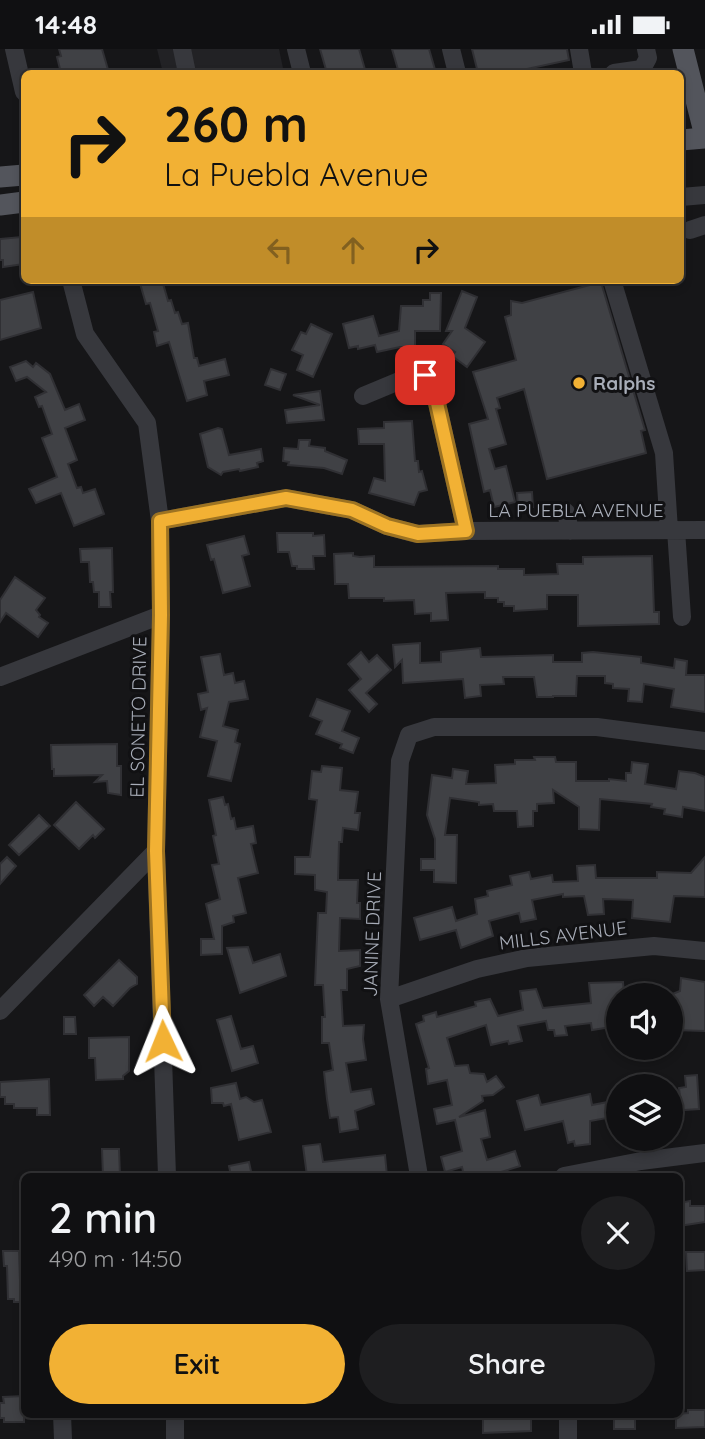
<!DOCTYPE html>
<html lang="en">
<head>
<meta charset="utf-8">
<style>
	body { margin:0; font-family:Quicksand,sans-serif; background:#1e1e20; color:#f1f3f6; height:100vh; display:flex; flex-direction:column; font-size:26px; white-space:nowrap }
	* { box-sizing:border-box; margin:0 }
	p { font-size:23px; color:#9c9d9f }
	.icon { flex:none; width:38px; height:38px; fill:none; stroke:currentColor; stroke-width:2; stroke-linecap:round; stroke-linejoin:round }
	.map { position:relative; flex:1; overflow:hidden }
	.panel { position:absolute; left:21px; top:1124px; width:662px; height:245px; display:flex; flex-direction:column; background:#101012; border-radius:10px; box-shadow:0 4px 10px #0003,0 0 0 2px #303032 }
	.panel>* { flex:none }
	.guide { position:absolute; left:21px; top:21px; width:663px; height:214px; border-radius:10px; box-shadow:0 4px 10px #0003,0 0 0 2px #303032; background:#f2b134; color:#111; overflow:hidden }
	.fabs { position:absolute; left:606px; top:934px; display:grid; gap:14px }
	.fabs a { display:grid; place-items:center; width:77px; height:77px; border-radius:50%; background:#101012; box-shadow:0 4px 10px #0003,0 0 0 2px #303032; font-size:35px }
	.pin { position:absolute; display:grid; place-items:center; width:60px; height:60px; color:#fff; margin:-30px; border-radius:14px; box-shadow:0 4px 10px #0006 }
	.me { position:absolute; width:77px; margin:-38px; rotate:358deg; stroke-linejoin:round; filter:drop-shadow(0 0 5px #0008) }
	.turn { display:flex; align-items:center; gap:24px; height:147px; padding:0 28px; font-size:32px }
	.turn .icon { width:91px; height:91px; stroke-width:2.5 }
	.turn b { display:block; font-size:49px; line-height:60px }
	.lanes { display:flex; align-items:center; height:66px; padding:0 28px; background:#0003; justify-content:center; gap:35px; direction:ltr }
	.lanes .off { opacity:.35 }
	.round { display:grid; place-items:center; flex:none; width:74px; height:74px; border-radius:37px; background:#1e1e20 }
	.overview { display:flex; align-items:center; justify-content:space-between; height:119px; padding:0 28px }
	h1 { font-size:42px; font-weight:600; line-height:52px }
	.cta { display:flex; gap:14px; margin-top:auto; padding:14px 28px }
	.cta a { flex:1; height:80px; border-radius:42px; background:#f2b134; color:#111; font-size:28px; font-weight:600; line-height:80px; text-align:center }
	.cta a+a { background:#1e1e20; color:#f1f3f6 }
	.status { display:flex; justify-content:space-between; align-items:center; height:49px; padding:0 35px; background:#101012; direction:ltr }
	.status svg { height:19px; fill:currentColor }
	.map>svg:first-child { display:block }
	.built { fill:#222225 }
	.building { fill:#404145; stroke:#303034; stroke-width:2 }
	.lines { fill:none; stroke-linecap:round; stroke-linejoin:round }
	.minor { stroke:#37383d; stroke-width:18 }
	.major { stroke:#53555c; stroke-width:21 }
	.route-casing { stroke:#9d7322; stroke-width:18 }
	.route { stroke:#f2b134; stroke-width:12 }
	.poi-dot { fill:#f2b134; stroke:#111113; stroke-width:2.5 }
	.labels { text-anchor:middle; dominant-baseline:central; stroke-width:6; stroke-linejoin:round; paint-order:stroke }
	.poi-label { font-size:19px; font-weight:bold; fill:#a8adb8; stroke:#111113; text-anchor:start }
	.street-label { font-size:19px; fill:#a8adb8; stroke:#111113 }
</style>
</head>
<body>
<div class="status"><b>14:48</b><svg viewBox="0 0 49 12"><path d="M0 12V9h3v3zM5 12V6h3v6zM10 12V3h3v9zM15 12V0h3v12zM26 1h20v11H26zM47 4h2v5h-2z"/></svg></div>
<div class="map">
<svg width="705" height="1390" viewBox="0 0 705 1390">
	<rect width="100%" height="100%" fill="#161618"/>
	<path class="built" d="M157,0H279L284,24H163Z"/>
	<path class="building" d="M59,0H102L109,24H61L57,8L61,7Z
		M320,0H359L366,24H327Z
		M392,0H429L436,24H399Z
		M472,0H567L569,11L508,24H478Z
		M21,188L24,215L3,218V211H0V190Z
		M139,231H162L168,252L171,251L175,264L178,263L182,275L188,274L194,309H197L199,317L225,310L229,326L204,332L207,346L187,352L169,293L157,297L154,283L158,282L150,254L146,255Z
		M601,233L645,381L641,382L646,404L547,430L524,340L497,349L500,359L496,360L506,395L489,400L495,420L506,417L515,453L494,458L490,441L484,443L469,375L488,370L473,323L516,311L505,268L511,266V252L522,254Z
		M462,242L477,248L465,279L485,293L467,318L452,307L455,303L443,295L452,282H446Z
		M33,243L41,279L0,291V251Z
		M430,244H441L440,282H415V298H400L377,303L375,296L358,300V297L349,299L343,275L373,267L379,287L399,282L401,257H423V251H430Z
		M311,275L332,285L313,328L297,321L303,306L292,301L301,283L306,285Z
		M26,312L33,318L36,314L50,325L65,361L79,355L85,371L65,379L77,411L68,415L77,439L81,438L83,444L95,440L104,465L74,477L61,444L36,454L29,440L57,428L42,389L52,385L42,357L39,358L35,348L46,343L27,328L16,332L10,318Z
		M271,320L286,325L280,341L265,336Z
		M320,342L324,371L287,374L285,361L320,356L293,346Z
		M412,372L415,412H418L419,423L422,422L427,441L419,443L414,456L369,444L374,429L385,432L384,395H359L358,380L384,379V373Z
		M218,379L222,380L229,406L261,400L263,412L257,414L258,418L240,422L239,420L223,423L221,426L208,418L200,385Z
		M299,391H310L309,397L325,399V402L347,411L342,425L324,419L288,416L289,413L283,412L284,399L298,400Z
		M532,443L533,458L518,459L517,444Z
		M277,484H313V487L324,486L325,507H313L314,520H297V517H292L289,503H278Z
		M244,487L249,505L242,507L250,537L223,544L214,510L211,511L207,496Z
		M112,499L113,543H110L111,558H99V543H94L93,533H90L89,513H81L80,500Z
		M353,504V507L360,508L374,507V518L498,517V520H524V526L558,525L557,515H583V508L652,507L654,563H659V575L578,577V546H547V560L514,562V557H504V553H498V549H485V543L446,544L448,571L431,572V564L415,565L414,551L384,552V549H349L348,535H335L334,505Z
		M15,528L45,549L36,561L40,566L39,568L48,574L38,588L6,564L0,573V551Z
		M420,594V614L441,613V603L480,599L481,608L553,606V613H582V604L593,603L641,608V614L674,619L675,610L687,612L686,626H705V663L671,658L674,640L644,635L642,653L628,652L629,640L613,639V635L605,634V627H577L576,647H553V648H537L534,628H503L504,635L480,636L481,647L465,649L463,630L403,634L402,611L395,618L393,596Z
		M361,603L369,613L377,606L391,621L366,644L377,655L369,663L349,641L361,630L348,615Z
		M220,605L224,626L233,624L235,634L244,632L248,650L229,653L223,677L238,681L235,693L240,695L231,732L208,727L217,692L200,688L207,659L201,661L198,645L208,643L201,608Z
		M317,650L350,662L342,682L359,689L353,704L340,699L342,695L316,685L322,672L310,667Z
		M117,695V717H121V746L108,744L107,732L95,733L102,726L54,727V720H52L51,696Z
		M534,708H555L556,713H576V732H609V730L626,732V724H631L632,713L648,715L645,735L676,740L679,722L695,724L705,728V762L683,758L682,768L664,765L665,760L651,758L652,755L600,750L599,781L579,780V758L553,741L554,754L537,755V762H533V777L518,778L517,762H494L493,755L479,756V753L450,749L445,786H457L456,834L434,833V821H421V810H435V790L427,766L432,726L452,729L453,720L468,722L466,735L496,734L495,716L515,715V711H535Z
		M322,717L342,719L340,741L358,743L355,764H360L358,781L343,779L342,793H339L338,831H358L357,854H360V870L340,869L339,902L360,901V917L347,920V941H341L343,977L364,976L363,990L366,1011L346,1014L351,1043L371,1040L374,1055L355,1062L358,1080L340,1083L338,1068L330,1069L327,1050L324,1023L333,1021L329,994H322V968H325L323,936H315L318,864H326L327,843L315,841V826L295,825V808H310L317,751L309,750L312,722L321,723Z
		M223,748L225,756L228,755L231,770L234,769L236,780L253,777L256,794L251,795L258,824L238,829L246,864L233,867L234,873L222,877V905L201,906V890H214L206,855L220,850L212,816L219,815L213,787L216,786L209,751Z
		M76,753L104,780L95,789L93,786L79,800L54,776Z
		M39,766L50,777L19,806L9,796Z
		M7,808L16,817L0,835V815Z
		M705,808V848L674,847L670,873L632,869L633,851L603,850L604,865L588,866L584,847L563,848V845L532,851L536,870L521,873L519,864L489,872L493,887L461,899L456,881L420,891L414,869L452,858L456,872L477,865L475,850L488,847L487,842L512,836L510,827L529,823L531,830L552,826L553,833L578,832L577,817L595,816L596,829H657V823L691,824Z
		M248,898L253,914L280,905L286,927L240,944L227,899Z
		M119,911L137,928V935L130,939L113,957L103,948L94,957L84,946Z
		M681,929L705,933V982L674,981V978L671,977L670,946L680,942Z
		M623,933L624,947H618V977L592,981L591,974L565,977L567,986L555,987L554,981H548L546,972L518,977L522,992L509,995L508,992L491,996L486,976L447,989L455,1017L468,1016L470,1024L484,1025L487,1033L496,1027L504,1038L493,1046L482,1047L483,1052L459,1068L485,1061L490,1088L481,1090L487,1111L515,1102L520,1117L498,1124L499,1127H464L462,1118L445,1123L441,1108L462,1102L455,1071L437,1075L434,1060L452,1056L447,1031L428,1035L426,1020L429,1019L416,975L424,972L423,967L436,963L437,968L476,957L475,953L490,950L498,967L523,961L520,942L536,940L543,959L591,954L589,934Z
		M231,967L241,1000L253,997L258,1014L232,1022L217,971Z
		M64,968H75L76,985H64Z
		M129,988V1022L123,1027V1030L96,1031L95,1009H89V989Z
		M697,1026L699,1060L670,1062V1048L680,1047L679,1039L686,1038L685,1027Z
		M49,1030L50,1066H37V1059H14V1055H5V1048H0V1033Z
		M236,1034L240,1050L246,1048L254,1053L262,1051L271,1083L239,1091L231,1055L224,1057L223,1054H212L211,1039Z
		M590,1045L592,1056L618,1051V1067L590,1072V1095L575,1097L574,1092L568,1094L563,1072L525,1081L517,1052L538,1046L541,1056Z
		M320,1095L323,1113L385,1106L387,1127H307L303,1097Z
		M102,1100H119L120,1127H103Z
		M249,1113L252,1127H231L229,1117Z
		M690,1152V1157H705V1173L679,1177V1154Z
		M3,1202H19L20,1231H24V1253H14V1250H8L7,1217H4Z
		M686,1203H705V1221L687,1222Z
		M24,1347V1373H4V1369H0V1354H4L3,1348Z
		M688,1361H705V1378L676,1379V1365L688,1364Z
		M504,1365H531V1382L483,1384V1368H504Z
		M614,1365H635V1380H614Z"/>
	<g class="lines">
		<path class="minor" d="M14,0L24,43
			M182,0L187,24
			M296,0L302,24
			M451,0L457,24
			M579,0L583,24
			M614,24L642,20L648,9L646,0
			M681,148L705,146
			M690,181L705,176
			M71,231L85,285L147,374L160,472L161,566L156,802L167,1127
			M612,231L664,404L669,481
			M363,347L411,327L425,326L434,341L466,482
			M566,463L570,482
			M160,472L286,449L352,461L387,477L417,485L466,482L705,481
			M676,481L682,568
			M0,628L161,566
			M389,950L477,920L527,909L654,897L705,902
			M0,962L156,802
			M419,1127L389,950L400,712L409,686L434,678H597L705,692
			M564,1127L641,1112L705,1104
			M62,1365L63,1390
			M175,1365V1390
			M568,1365V1390"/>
		<path class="major" d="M683,0L705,87
			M681,91L705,89
			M0,128L24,126
			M0,156L24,153"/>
	</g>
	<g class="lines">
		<g class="route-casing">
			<path id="route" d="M163,992L156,802L161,566L160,472L286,449L352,461L387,477L418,485L466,482L434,341L425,326"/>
		</g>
		<use href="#route" class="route"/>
	</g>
	<circle class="poi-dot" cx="579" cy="334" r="7"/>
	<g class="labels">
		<g class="poi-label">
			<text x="593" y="334">Ralphs</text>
		</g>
		<g class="street-label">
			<text x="576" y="461">LA PUEBLA AVENUE</text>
			<text transform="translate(138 668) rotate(-89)">EL SONETO DRIVE</text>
			<text transform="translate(372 885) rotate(-88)">JANINE DRIVE</text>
			<text transform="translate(563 886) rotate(-7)">MILLS AVENUE</text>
		</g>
	</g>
</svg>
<div class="fabs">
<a><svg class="icon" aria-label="sound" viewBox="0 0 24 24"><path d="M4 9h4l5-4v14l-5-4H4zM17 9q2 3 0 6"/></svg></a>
<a><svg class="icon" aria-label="layers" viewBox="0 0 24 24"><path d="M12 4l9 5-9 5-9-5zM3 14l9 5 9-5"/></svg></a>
</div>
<div class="pin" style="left:425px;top:326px;background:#d93025"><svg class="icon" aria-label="arrive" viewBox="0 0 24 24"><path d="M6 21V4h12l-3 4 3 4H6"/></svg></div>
<svg class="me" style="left:163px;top:992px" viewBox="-20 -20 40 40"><path d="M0-17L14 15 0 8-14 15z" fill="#f2b134" stroke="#fff" stroke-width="4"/></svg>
<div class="guide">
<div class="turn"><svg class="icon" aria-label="right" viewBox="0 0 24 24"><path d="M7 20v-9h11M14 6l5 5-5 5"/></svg><div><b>260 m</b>La Puebla Avenue</div></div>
<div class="lanes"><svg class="icon off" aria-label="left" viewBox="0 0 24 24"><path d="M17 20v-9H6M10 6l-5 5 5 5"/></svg><svg class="icon off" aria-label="ahead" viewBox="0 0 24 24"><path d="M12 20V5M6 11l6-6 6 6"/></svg><svg class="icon" aria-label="right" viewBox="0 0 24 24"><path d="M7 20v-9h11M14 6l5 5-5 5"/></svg></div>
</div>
<section class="panel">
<div class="overview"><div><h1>2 min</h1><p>490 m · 14:50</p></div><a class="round"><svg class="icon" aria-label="close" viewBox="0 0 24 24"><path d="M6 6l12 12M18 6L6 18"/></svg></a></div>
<div class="cta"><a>Exit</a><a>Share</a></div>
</section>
</div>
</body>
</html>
